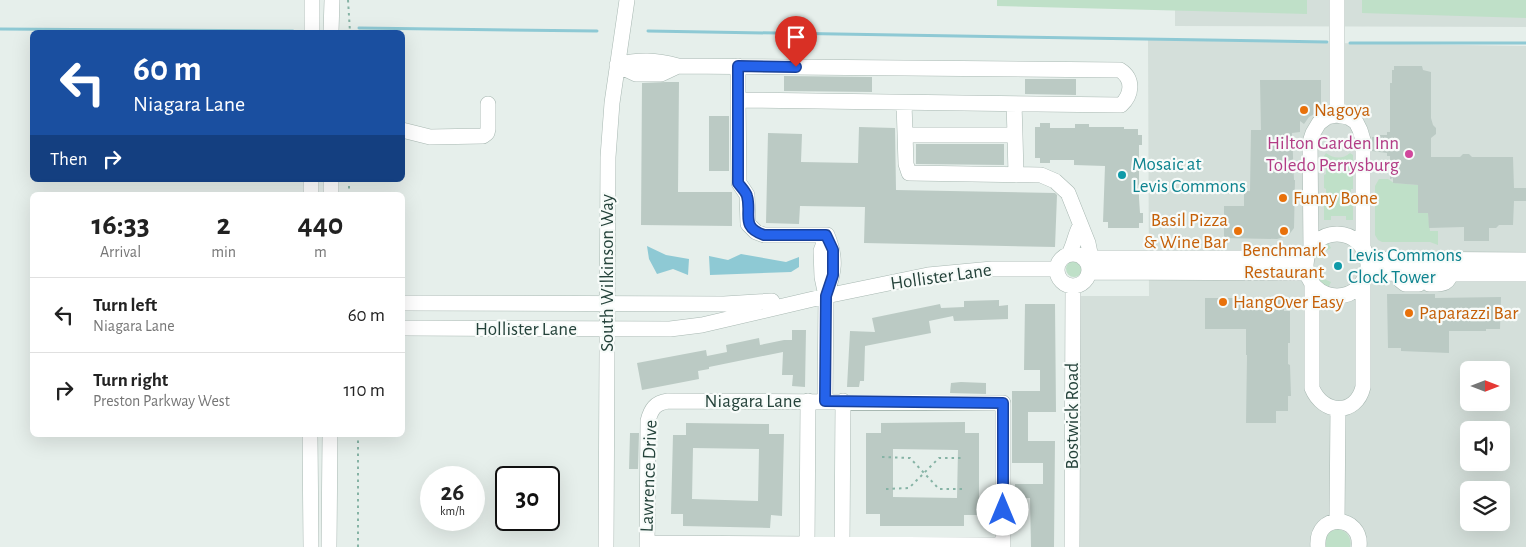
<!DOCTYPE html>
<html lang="en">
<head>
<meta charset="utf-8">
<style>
	body { margin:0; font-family:"Alegreya Sans",sans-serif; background:#f2f2f2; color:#222; height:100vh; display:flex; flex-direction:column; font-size:19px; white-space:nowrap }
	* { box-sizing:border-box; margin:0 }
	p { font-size:16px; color:#767676 }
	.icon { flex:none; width:28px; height:28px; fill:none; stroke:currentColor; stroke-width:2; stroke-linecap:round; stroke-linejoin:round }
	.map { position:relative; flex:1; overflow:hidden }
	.drawer { position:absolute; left:30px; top:192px; width:375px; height:245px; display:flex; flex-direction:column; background:#fff; border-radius:8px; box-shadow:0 5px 20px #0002 }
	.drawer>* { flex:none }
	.guide { position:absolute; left:30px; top:30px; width:375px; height:152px; border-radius:8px; box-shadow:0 5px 20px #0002; background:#1a4fa0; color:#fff; overflow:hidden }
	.needle { width:32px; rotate:90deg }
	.tools { position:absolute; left:1460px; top:361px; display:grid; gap:10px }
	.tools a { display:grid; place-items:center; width:50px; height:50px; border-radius:8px; background:#fff; box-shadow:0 5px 20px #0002; font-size:25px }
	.speed { position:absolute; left:420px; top:466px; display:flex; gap:10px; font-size:25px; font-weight:700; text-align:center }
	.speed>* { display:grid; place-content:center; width:65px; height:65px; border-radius:50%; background:#fff; box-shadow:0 5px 20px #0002; line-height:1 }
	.speed small { font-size:12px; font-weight:400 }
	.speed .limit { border:2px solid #111; border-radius:8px; background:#fff; color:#111 }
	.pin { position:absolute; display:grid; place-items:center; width:42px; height:42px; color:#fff; margin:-51px -21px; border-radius:50% 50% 50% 0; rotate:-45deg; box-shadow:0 0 5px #0007 }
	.pin .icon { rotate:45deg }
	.me { position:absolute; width:55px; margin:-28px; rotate:0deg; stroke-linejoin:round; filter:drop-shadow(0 0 4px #0008) }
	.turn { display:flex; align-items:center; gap:18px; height:105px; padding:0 20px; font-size:22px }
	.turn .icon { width:65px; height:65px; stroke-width:2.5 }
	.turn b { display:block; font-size:35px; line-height:42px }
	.then { display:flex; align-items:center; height:48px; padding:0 20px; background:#0003; gap:10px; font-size:19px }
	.eta { display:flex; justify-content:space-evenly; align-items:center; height:85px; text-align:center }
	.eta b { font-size:30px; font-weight:600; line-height:35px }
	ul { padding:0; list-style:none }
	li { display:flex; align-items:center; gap:15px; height:75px; padding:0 20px; border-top:1px solid #e0e0e0 }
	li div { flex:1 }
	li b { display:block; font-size:19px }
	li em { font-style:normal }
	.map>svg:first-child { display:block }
	.built { fill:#d4dfda; fill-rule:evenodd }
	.green { fill:#bfe0c8 }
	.water { fill:#8ec9d4 }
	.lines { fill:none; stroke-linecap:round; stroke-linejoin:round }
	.stream { stroke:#8ec9d4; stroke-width:3 }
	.building { fill:#bbcac4; fill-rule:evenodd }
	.minor-casing { stroke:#a8b8b2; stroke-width:16 }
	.path { stroke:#86b3a5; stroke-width:2; stroke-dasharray:2.5 4; stroke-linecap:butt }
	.minor { stroke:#fff; stroke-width:15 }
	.route-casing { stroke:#184099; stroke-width:12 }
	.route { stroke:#2563eb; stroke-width:9 }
	.food-dot { fill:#e8710a; stroke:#f7fbf9; stroke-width:2 }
	.hotel-dot { fill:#d1479c; stroke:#f7fbf9; stroke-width:2 }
	.culture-dot { fill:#0f9aa8; stroke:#f7fbf9; stroke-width:2 }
	.labels { text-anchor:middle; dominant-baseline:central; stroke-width:4.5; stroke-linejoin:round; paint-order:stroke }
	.food-label { font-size:19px; fill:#c56008; stroke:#f7fbf9; text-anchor:start }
	.hotel-label { font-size:19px; fill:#b23c85; stroke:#f7fbf9; text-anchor:end }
	.culture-label { font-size:19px; fill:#0d838f; stroke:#f7fbf9; text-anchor:start }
	.street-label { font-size:19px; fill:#24423a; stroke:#f7fbf9 }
</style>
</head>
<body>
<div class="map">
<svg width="1526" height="547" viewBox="0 0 1526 547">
	<rect width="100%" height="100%" fill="#e6efeb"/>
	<path class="built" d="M1175,0H1526V27L1175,26Z
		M1148,40L1526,46V547H1072L1073,296H1149ZM1469,370H1501V402H1469ZM1469,430H1501V462H1469ZM1469,490H1501V522H1469Z"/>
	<path class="green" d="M997,0H1307V14L997,6Z
		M1362,0H1526V18L1362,13Z
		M1326,153C1334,159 1343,159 1350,153L1353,155V167L1351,168V174L1353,175V189H1351V196H1353V220H1346V216H1331V220H1324V196L1326,195V189L1324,188V175L1326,174V168L1324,167V156Z
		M1379,179H1388L1394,183L1418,185V213H1428L1430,231H1438V245L1430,242H1382L1378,240L1375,235V186Z
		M1328,243L1331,248L1324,252L1321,259L1315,257L1320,249Z
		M1066 269a8 8 0 1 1 16 0a8 8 0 1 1-16 0Z
		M1321,272L1324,279L1331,282L1328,288L1321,283L1315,274Z
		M1338,529C1347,531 1352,538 1350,547H1326C1324,538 1328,530 1338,529Z"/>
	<path class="water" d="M647,246L666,255L689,259L688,275L673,269L657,274L649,259Z
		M741,254L786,262L799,257V267L791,272L710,275L709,256L728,260Z"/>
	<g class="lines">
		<path class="stream" d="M359,28L597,31
			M0,29L293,31
			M648,31L1327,42
			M1350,43H1526"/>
	</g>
	<path class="building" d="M1394,66H1422L1423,70L1431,72V118L1433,125L1436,128V134L1431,138V157H1460L1463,154H1469L1472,157H1513L1514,188H1526V201H1514L1513,225H1499L1496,228H1489V241H1464V227L1429,228L1428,213H1418V185L1393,183V178L1390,179V156H1387V153L1372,151V137H1379V135H1387V132H1390V83H1392V70H1394Z
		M784,76L872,77V92L784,91Z
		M1025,79H1076V95L1025,94Z
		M1260,80H1321V110L1316,111V113L1309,117L1304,124L1300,121V132L1292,133L1294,180H1295L1294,228L1288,236L1277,239L1224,238V206H1244V191H1250L1251,130H1261Z
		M666,82H679L678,192H732V226L641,225L642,83Z
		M709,116H729V171H709Z
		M1040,123H1050V128H1075V124H1089V127H1124V129H1138V135H1142V145H1139V198L1140,213H1143V223H1139V228H1108V222H1103L1105,166L1074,165V160H1050V163H1040V158H1035V127H1040Z
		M859,127L895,128L896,190L1055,193L1057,195L1055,247L864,243L865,207L800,206L799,224L766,223L768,133L802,134L801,162L858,163Z
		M916,144H1004V165L916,164Z
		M1387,294H1435V298L1501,297L1500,329H1486V331H1449V353L1401,351V348H1388Z
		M1205,298H1283L1284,311H1290V343H1288V364L1290,365L1291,396H1288V411H1276V423H1246L1247,355H1246V329H1205Z
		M999,300V306L1008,305V319L954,321L953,316L929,321L931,333L865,346L864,381H860L859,387H847L850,331L875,332L872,318L940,304L941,308L964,307V301Z
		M1025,304H1055L1056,412H1028V441H1055L1054,547H1031L1030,498H1015V484H1043V463H1012V391H1040V370H1024Z
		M792,330H806L805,387L792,386L793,375H782L783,352L709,367V369L698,371L699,379L642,390L637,363L706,350L707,356L727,352L726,345L759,338L760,345L784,340H792Z
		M961,382L986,383V394L950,393L951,383Z
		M965,422V433H979V515H964V526H880V514H866V433H881V423ZM893,449L958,450L957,498L893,497Z
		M686,423L769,424V434H784L782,516L771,515L770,528L683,526V514H671L673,435H686ZM693,448L759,449L758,501L692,499Z
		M630,433H639L638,469H629Z"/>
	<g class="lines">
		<g class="minor-casing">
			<path id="minor" d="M1337,0V115
				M312,32V0
				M331,32L332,0
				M617,65C639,59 656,60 678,66L1120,70C1134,79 1132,95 1121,105L738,100L739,183L747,195L748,224L756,232L764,235H827
				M617,65L636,74H661L678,66
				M738,66V100
				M904,103L906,164L909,173L1041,175L1055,181L1068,193L1088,243L1091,258
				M1014,104L1015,135
				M402,130L430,137L483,136L487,133L488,129V104
				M906,135H1015L1016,175
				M311,195V180
				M331,195V180
				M1306 265a31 31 0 1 1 62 0a31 31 0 1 1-62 0Z
				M1311,250L1310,142L1313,133L1319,123L1327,117L1337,115L1348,117L1356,122L1360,130L1363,140V250
				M1069,254C1074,245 1075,235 1080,226
				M1057 270a16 16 0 1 1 32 0a16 16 0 1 1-32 0Z
				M1083,258H1307
				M1367,259L1526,260
				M1089,272L1307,273
				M1367,273L1526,274
				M1398,273L1400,280L1405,284H1419
				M1312,282V388C1323,415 1356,416 1363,387V281
				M1429,284C1442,284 1450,285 1451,270
				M826,296C834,272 837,259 827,235
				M402,303L724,304L772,301
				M402,328L670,329L702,325L826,296L928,275L992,269H1057
				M825,401L826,296L822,277L821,251L827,235
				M310,435L311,547
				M1337,520L1338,409
				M647,543L1003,545
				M329,547L330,435
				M606,547L608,157L612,103L627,0
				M647,547L648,421C651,409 655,403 668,401L1003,403V547
				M807,547L808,401
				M842,547L843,401
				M1072,547L1073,286
				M1318,547C1315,511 1363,515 1359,547"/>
		</g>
		<path class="path" d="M348,0L350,32
			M349,195V180
			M882,457L910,458L939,489H962
			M886,489L909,488L939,458H964
			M358,547V435"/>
		<use href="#minor" class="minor"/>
	</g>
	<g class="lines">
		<g class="route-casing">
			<path id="route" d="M796,67L738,66V183C741,187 746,192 747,196C752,214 740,227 764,235H826L833,250V275L826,296L825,401L1003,403V510"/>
		</g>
		<use href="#route" class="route"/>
	</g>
	<g class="food-dot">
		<circle cx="1304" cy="110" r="5"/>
		<circle cx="1283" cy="198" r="5"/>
		<circle cx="1238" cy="231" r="5"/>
		<circle cx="1284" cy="231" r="5"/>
		<circle cx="1223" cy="302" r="5"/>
		<circle cx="1409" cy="313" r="5"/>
	</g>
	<circle class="hotel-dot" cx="1409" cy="154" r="5"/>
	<g class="culture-dot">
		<circle cx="1122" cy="175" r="5"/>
		<circle cx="1338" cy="266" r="5"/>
	</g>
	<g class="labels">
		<g class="food-label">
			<text x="1314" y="110">Nagoya</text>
			<text x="1293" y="198">Funny Bone</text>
			<text x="1228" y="220" text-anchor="end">Basil Pizza<tspan x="1228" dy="22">&amp; Wine Bar</tspan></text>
			<text x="1284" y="250" text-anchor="middle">Benchmark<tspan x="1284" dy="22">Restaurant</tspan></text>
			<text x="1233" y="302">HangOver Easy</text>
			<text x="1419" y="313">Paparazzi Bar</text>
		</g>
		<g class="hotel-label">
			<text x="1399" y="143">Hilton Garden Inn<tspan x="1399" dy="22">Toledo Perrysburg</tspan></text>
		</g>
		<g class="culture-label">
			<text x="1132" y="164">Mosaic at<tspan x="1132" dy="22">Levis Commons</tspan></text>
			<text x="1348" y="255">Levis Commons<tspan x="1348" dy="22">Clock Tower</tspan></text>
		</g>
		<g class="street-label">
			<text transform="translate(607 273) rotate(-90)">South Wilkinson Way</text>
			<text transform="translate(941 277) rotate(-8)">Hollister Lane</text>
			<text x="526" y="329">Hollister Lane</text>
			<text x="753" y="401">Niagara Lane</text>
			<text transform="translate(1072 416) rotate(-90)">Bostwick Road</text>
			<text transform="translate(649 476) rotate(-88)">Lawrence Drive</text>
		</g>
	</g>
</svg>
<div class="tools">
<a><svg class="needle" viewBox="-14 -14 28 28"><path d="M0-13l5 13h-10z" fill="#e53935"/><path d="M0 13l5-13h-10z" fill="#767676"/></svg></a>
<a><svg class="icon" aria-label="sound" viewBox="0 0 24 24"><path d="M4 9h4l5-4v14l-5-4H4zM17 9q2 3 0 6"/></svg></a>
<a><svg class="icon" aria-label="layers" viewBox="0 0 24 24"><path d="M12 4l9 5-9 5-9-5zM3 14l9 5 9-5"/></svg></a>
</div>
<div class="speed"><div>26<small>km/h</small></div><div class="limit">30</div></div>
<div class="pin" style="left:796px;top:67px;background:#d93025"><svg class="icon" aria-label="arrive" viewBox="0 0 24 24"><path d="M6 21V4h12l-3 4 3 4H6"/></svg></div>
<svg class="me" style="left:1003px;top:510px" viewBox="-20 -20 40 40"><circle r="19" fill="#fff"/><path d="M0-13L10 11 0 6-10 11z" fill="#2563eb"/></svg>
<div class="guide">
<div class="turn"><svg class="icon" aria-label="left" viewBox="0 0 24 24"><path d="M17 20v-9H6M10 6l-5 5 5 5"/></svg><div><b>60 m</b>Niagara Lane</div></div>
<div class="then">Then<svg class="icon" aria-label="right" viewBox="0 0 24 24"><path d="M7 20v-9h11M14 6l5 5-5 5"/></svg></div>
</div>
<section class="drawer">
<div class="eta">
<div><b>16:33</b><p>Arrival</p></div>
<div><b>2</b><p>min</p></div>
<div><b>440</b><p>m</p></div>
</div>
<ul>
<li><svg class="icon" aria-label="left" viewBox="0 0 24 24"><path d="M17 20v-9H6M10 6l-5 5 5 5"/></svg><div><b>Turn left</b><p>Niagara Lane</p></div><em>60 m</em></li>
<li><svg class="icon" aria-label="right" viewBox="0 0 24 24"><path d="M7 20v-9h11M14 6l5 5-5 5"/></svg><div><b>Turn right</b><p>Preston Parkway West</p></div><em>110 m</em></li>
</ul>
</section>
</div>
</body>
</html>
